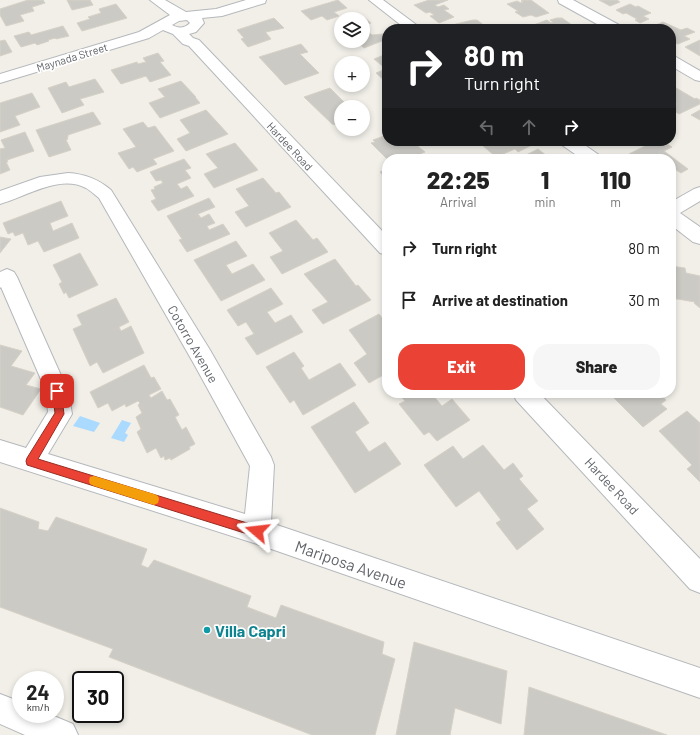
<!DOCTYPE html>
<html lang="en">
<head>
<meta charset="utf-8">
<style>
	body { margin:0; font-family:Barlow,sans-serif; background:#f6f6f6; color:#222; height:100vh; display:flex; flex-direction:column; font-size:15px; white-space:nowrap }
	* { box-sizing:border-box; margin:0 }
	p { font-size:13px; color:#767676 }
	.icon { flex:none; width:22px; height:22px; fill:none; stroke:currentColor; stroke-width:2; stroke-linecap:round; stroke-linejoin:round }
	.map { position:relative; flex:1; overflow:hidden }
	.panel { position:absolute; left:382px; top:154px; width:294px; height:244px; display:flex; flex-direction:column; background:#fff; border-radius:16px; box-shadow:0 2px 6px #0003 }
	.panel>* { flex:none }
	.hud { position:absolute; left:382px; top:24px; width:294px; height:122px; border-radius:16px; box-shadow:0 2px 6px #0003; background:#202124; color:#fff; overflow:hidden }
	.fabs { position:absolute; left:334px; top:12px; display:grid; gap:8px }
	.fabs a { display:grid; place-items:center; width:36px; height:36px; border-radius:50%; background:#fff; box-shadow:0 2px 6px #0003; font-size:20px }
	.speed { position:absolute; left:12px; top:671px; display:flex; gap:8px; font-size:20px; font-weight:700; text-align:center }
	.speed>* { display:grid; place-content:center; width:52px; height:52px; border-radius:50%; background:#fff; box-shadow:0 2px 6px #0003; line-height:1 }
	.speed small { font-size:10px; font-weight:400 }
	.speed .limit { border:2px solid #111; border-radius:6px; background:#fff; color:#111 }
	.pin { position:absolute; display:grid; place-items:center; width:34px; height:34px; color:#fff; margin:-17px; border-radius:8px; box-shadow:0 2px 6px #0006 }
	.me { position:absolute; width:44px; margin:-22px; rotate:287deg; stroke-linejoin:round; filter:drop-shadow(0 0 3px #0008) }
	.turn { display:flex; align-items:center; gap:14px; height:84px; padding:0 16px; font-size:18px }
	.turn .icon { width:52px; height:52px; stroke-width:2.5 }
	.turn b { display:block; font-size:28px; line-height:34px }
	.lanes { display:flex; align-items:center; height:38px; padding:0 16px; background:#0003; justify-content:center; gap:20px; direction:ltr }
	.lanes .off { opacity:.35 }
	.eta { display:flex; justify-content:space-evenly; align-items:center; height:68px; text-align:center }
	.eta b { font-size:24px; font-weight:800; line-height:28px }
	.primary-button { display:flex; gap:8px; margin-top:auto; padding:8px 16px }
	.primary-button a { flex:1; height:46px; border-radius:16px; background:#ea4335; color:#fff; font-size:16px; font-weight:800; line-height:46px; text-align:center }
	.primary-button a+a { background:#f6f6f6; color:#222 }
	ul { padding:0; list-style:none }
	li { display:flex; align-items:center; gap:12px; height:52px; padding:0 16px }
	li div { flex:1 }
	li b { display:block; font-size:15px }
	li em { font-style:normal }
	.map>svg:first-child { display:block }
	.water { fill:#aadaff }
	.building { fill:#cccac5; stroke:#d6d1c6 }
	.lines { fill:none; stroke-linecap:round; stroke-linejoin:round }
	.minor-casing { stroke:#b5b8bc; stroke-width:2 }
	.minor { fill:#fff; fill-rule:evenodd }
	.route { fill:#ea4335; stroke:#982c22 }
	.slow { fill:#f59e0b }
	.culture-dot { fill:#0f9aa8; stroke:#fff; stroke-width:1.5 }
	.labels { text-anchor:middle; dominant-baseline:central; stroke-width:3.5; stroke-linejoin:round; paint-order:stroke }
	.far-street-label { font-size:11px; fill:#5f6368; stroke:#fff }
	.street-label { font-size:13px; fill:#5f6368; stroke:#fff }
	.near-street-label { font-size:16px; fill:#5f6368; stroke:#fff }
	.near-culture-label { font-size:16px; font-weight:bold; fill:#0d838f; stroke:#fff; text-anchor:start }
</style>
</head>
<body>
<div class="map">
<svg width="700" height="735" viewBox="0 0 700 735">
	<rect width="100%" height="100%" fill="#f1efe8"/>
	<path class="water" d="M80,416L100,423L94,432L73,426Z
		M122,420L131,423L125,433L128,435L124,442L111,438Z"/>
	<path class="building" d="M28,0H43L45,3L32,7L34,11L20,15L24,21L6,26L0,15V9Z
		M67,0H90L93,5L72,10Z
		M338,0L347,8L334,12L339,16L327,20L322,16L311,20L301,11Z
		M429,0H448L435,5L438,7L444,5L449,9L444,10L454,17L439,23L430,16L434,15L430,12L426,13L414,5Z
		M523,0H531L549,13L536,17L531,15L523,17L515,12L518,11L507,4L517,1L521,3L523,2L521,1Z
		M599,0H617L620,2L610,6Z
		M116,4L127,18L82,31L77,23L90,19L88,17L101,13L99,9Z
		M630,4L636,7L638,6L651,13L643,16L649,19L640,23L635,20L637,19L626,13L623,14L616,10Z
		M274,18L284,28L266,32V33L271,39L248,47L241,39L244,38L237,30Z
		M365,18L371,23L363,26V19H361Z
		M557,18H562L572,25L569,26L574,29H536L531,26L547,20L551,23L553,22L550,20Z
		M473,20H477L489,29H454L456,28L452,25Z
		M663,22L681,30L687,28L695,32L684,36L690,39L678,44L671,41L674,39L671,37V29H652L649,28Z
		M63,26L69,36L56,39L55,38L48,40L49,41L37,45L35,43L21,47L14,36L29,32L31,35Z
		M363,28L372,35L383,34L387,37V39L364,48L356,41H363Z
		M5,40L12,52L0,56V41Z
		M700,40V56L685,47Z
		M301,44L308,52L300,54L319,73L285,85L259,57Z
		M158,53L164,61L160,62L171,75L150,82L146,76L121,84L111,70L137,62L138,64L146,62L143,58Z
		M384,55L387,57V83L376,73L386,69L374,59Z
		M95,79L104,92L80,99L84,105L62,113L48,88L66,82L69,87Z
		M181,81L196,97H195L200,103L160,118L149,103L165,97L158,89Z
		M671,85L695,99L696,98L700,100V104L679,114L671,109L677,104L671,100Z
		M330,88L348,106L341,107V126L332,124L304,97Z
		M32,93L40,107L15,116L20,125L0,132V103Z
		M206,110L228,134L186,151L177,139L190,133L180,120Z
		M700,110V120L691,115Z
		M363,111L368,112L365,124H363Z
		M93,112L101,124L68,135V137H67L68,139L66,140L71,150L49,157L36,130Z
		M143,122L148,128L155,126L174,151L153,159L157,164L137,172L133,167L129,169L118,153L136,147L123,129Z
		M25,132L34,151L7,160L8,162H6L10,170L0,174V149L5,148L1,140Z
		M384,136L387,138V141H403L404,142L403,143L409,146L415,144L425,152L420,154L425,159H387L371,143L375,142L373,140Z
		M481,141H526L532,145L518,152L515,149L496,157L482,145L484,144Z
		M655,141H662L672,147L664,151L688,169L681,173L673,168L671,169V159H637L629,154Z
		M235,143L258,170L214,188L204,174L218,168L206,154Z
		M538,149L547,156L543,158L544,159H518Z
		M184,159L191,168L185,170L191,178L177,184L181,189L187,186L194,196L158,211L151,201L156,199L151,190L155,189L154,187L163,183L161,180L156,181L150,172Z
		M387,169V180L380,172Z
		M263,178L276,193L279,192L291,207L246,227L235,212L249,206L236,189Z
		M209,198L215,207L198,214L201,218L209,214L215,223L207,226L209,230L223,224L230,234L187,252L179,240L182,239L167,216Z
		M61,201L68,216L50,223L53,231L72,223L79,238L44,252L38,241L28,245L23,233L15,236L13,232L8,234L3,223Z
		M296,220L313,240L317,238L328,252L282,274L270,257L283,251L269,233Z
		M0,237L11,239L0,253Z
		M236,241L247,256L226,265L232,274L253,264L265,280L221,301L194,260Z
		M80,253L98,285L69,298L66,292L64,294L59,284L62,282L53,265Z
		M335,259L356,286L358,285L371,300L323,324L312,310L328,302L304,274Z
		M671,266L685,268L686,273L700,276V308L694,303L695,302L671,298Z
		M271,288L283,304L267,312L275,323L291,315L303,332L257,355L245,338L254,334L246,322L238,326L227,310Z
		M116,298L129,322L119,327L121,331L131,326L144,353L103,373L97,362L90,366L73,329L82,325L77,315Z
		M379,314L387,324V373L369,383L354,363L367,354L349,330Z
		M0,345L22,351L11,366L35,373L26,385L41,389L23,415L0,407Z
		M294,352L304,366L301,368L309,380L340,363L356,385L303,415L294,400L290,403L266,367Z
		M144,365L151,378L154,377L161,389L149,395L151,398L162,391L167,400L170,399L179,415L175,417L182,430L186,427L195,444L189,447L190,449L171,460L170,458L165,460L164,456L161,458L156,448L147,453L137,432L141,429L136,417L142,413L138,405L140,403L138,401L126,407L125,404L112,411L108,403L98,408L90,392Z
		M398,393H431L442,406L452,399L470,420L437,441L429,432L424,435L399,404L405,401Z
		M609,393H659L666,400L661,404L667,409L643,427Z
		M354,402L369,423L355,432L369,452L385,442L401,464L355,493L311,427Z
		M687,411L700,423V482L687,469L692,465L659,431Z
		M483,445L504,470L513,463L523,476L519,479L538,501L527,509L544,529L517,550L496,523L501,520L479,491L456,507L424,465L453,446L463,459Z
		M0,508L39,522L38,529L48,531L56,517L147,549L141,565L148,568L154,560L251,596L247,607L276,618L281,605L384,642L382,654L395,659L375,735H312L109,657L113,649L0,607Z
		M414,642L507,671L501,724L455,708L450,735H396Z
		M529,687L667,735H524Z"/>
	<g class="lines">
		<g class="minor-casing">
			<path id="minor" d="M150,0H165L186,12L216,9L246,0H266L265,3L222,16L202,18L204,23L196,32L189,34L193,38L199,40L387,236V255L380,253L189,46L183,44L173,34L163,30L149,38L0,83V74L139,32L170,15ZM187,20L190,23C185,28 179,29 172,25L179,21Z
				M369,0H383L422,29H406Z
				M558,0H573L621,26L623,29H606L559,3Z
				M671,56L676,57L700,71V81L695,80L671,66Z
				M560,141H579L599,155L601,159H582L562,145Z
				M68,173C85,174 98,179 111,190L210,350L271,457L274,465L271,523L700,668V698L257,544L0,462V440L26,448L48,412L46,391L1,287L0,288V272L7,269L14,272L17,277L68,391L72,414L48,454L245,514L250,466L194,364L99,198C95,195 91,191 86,188C59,174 26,197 0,204V191L40,177Z
				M700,187V201L680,213L700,227V244L693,242L671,225V202L694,189Z
				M513,393H539L700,559V593L690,589L516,400Z
				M0,694L21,702V714H49L73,724L78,735H25L0,724Z"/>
		</g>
		<use href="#minor" class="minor"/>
	</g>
	<path class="route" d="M57,387L60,388L61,391L64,414L38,459L257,526L261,528L262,531L261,535L257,537L27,465L26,461L27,458L55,413L52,391L53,388Z"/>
	<path class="slow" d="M94,476L154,494L158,496L159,499L158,503L154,505L94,486L90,484L89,481L90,477Z"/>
	<circle class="culture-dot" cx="207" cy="630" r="4"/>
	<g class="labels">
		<g class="far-street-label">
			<text transform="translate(72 57) rotate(-17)">Maynada Street</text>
			<text transform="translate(290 146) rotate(47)">Hardee Road</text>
		</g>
		<g class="street-label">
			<text transform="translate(193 344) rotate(60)">Cotorro Avenue</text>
			<text transform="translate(612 486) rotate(47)">Hardee Road</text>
		</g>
		<g class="near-street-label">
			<text transform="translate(351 564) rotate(19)">Mariposa Avenue</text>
		</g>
		<g class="near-culture-label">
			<text x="215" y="630">Villa Capri</text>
		</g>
	</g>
</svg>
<div class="fabs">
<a><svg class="icon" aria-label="layers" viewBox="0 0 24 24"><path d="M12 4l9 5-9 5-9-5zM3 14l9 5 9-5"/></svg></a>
<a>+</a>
<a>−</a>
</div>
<div class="speed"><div>24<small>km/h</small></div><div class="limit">30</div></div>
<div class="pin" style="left:57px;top:391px;background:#d93025"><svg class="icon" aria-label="arrive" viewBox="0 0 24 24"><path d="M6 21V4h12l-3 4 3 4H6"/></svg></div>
<svg class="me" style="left:257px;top:531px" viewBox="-20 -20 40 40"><path d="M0-17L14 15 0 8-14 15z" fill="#ea4335" stroke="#fff" stroke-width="4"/></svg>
<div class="hud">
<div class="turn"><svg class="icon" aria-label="right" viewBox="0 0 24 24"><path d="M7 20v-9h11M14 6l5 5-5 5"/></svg><div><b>80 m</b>Turn right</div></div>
<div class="lanes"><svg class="icon off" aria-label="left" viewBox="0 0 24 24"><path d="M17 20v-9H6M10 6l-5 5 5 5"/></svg><svg class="icon off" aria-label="ahead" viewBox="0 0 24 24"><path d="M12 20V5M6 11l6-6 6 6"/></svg><svg class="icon" aria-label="right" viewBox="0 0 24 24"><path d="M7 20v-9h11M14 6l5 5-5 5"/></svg></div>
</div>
<section class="panel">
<div class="eta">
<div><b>22:25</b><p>Arrival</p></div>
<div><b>1</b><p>min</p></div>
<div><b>110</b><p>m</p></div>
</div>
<ul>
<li><svg class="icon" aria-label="right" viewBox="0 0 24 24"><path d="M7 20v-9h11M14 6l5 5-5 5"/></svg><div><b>Turn right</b></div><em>80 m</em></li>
<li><svg class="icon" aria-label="arrive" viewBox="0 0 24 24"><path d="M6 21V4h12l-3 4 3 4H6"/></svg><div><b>Arrive at destination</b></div><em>30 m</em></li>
</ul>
<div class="primary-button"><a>Exit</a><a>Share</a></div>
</section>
</div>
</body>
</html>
